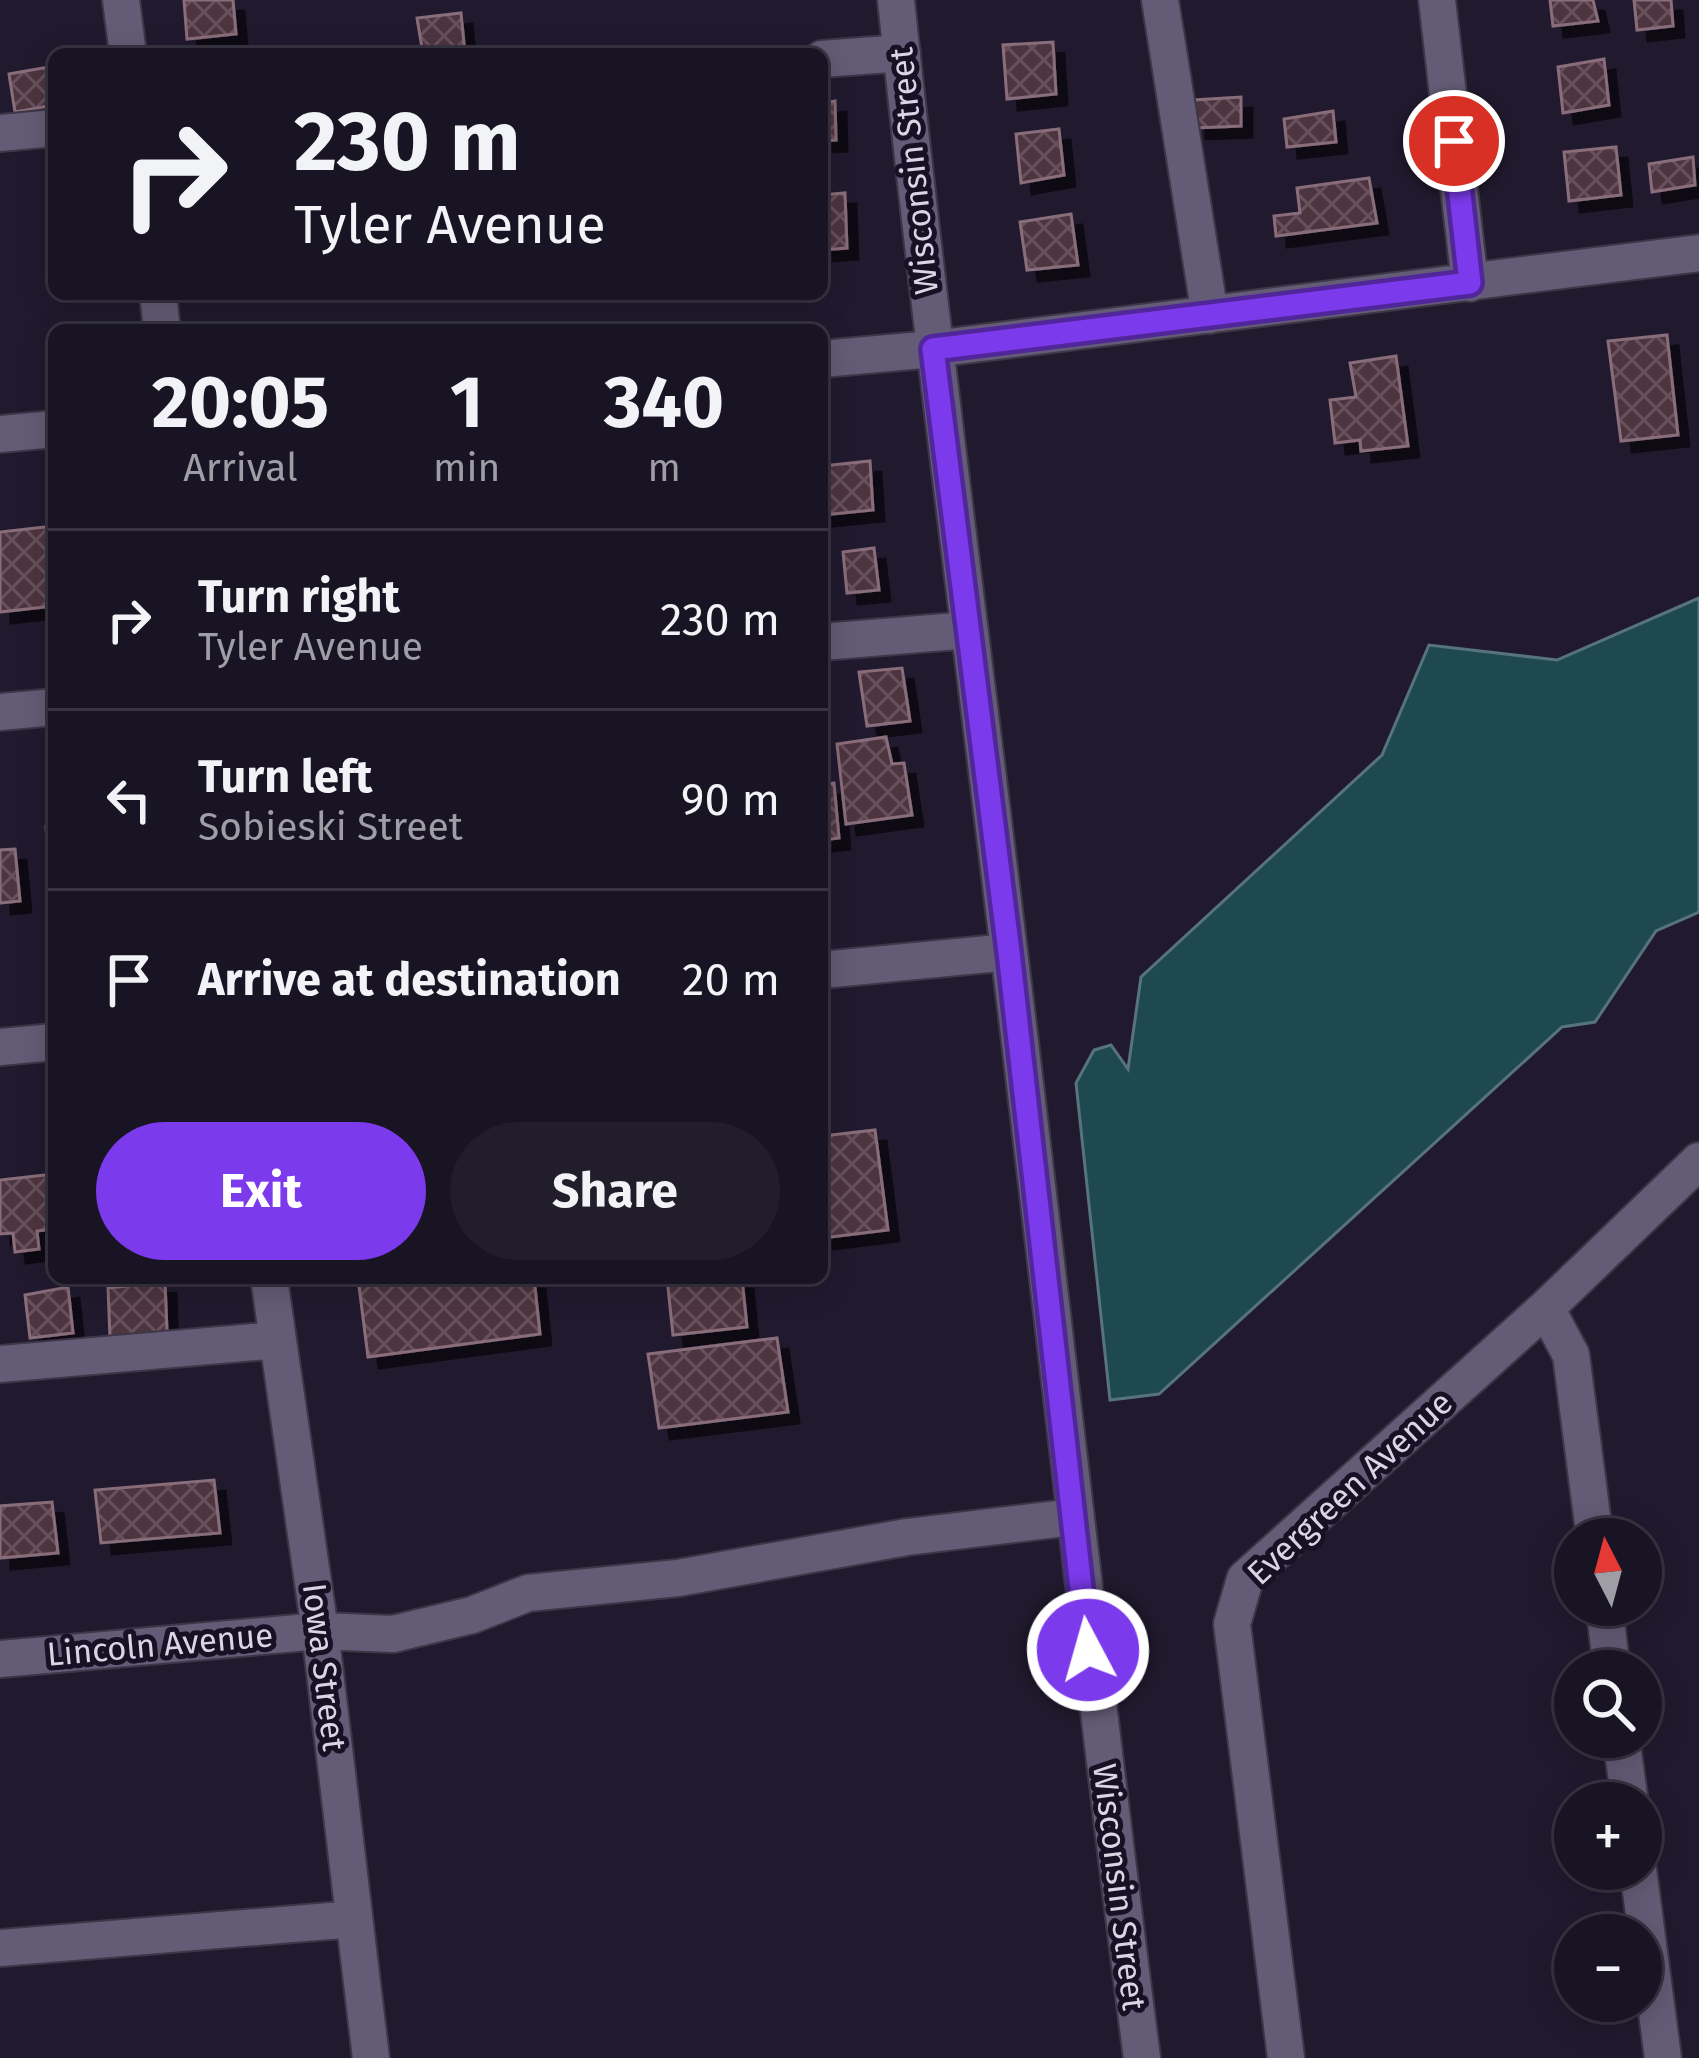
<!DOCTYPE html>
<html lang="en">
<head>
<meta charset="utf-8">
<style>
	body { margin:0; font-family:"Fira Sans",sans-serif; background:#221d2b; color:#f1f3f6; height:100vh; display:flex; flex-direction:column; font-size:45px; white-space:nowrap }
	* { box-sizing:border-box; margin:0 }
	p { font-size:39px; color:#9f9ea6 }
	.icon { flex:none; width:66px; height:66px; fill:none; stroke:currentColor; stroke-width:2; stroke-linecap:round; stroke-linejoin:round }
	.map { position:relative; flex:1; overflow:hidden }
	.drawer { position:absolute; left:48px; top:324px; width:780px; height:960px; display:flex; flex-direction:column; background:#191423; border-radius:18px; box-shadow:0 6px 30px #0003,0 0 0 3px #373341 }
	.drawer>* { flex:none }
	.hud { position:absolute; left:48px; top:48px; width:780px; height:252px; border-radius:18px; box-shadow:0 6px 30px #0003,0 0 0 3px #373341; background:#191423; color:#f1f3f6; overflow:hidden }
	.needle { width:78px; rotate:354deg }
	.controls { position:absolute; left:1554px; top:1518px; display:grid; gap:24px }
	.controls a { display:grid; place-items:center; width:108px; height:108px; border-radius:50%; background:#191423; box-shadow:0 6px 30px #0003,0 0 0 3px #373341; font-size:60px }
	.pin { position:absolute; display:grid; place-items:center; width:102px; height:102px; color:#fff; margin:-51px; border:6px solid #fff; border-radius:50%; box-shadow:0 3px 12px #0007 }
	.me { position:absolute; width:132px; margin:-66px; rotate:354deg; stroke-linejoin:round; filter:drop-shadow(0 0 9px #0008) }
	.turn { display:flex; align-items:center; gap:42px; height:252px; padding:0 48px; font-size:54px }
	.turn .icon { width:156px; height:156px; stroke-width:2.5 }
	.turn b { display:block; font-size:84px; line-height:102px }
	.eta { display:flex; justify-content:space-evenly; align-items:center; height:204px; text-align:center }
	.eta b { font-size:72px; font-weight:700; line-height:84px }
	.primary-button { display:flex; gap:24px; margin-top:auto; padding:24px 48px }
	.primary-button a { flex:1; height:138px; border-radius:72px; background:#7c3aed; color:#fff; font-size:48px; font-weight:700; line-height:138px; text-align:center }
	.primary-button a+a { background:#221d2b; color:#f1f3f6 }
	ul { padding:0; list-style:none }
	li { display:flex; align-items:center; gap:36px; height:180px; padding:0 48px; border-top:3px solid #373341 }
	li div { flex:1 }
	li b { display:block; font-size:45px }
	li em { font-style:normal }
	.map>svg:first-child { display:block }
	.water { fill:#1f4951; stroke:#57737d; stroke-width:3 }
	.building { fill:url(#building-cross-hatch); stroke:#8a6d7a; stroke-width:3; filter:url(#shadow) }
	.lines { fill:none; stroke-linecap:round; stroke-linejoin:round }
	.minor-casing { stroke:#3c3647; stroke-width:40 }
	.minor { stroke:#645c76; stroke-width:36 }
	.route-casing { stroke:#51269a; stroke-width:30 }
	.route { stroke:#7c3aed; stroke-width:21 }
	.labels { text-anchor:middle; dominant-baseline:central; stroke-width:10; stroke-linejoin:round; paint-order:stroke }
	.street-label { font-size:33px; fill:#d9d5e4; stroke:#181025 }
</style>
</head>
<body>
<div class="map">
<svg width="1699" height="2058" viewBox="0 0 1699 2058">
	<defs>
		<pattern id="building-cross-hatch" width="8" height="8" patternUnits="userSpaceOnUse" patternTransform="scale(3)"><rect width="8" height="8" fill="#4e3541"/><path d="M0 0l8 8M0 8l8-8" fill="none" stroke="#67515c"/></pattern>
		<filter id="shadow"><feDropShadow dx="11" dy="11" stdDeviation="0" flood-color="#0009"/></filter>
	</defs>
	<rect width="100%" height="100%" fill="#211a2f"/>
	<path class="water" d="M1699,598V912L1656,931L1595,1022L1562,1027L1159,1394L1110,1400L1076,1083L1094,1050L1111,1045L1128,1069L1141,977L1382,755L1429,645L1557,660Z"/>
	<path class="building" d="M184,0H233L236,34L187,39Z
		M1550,0H1593L1598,21L1553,26Z
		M1634,0H1671L1673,26L1637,30Z
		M461,13L465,54H423L417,18Z
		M1053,42L1056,94L1007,99L1003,45Z
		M1604,59L1609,105L1563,113L1558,67Z
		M54,66V105L15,112L9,74Z
		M1241,97V126L1195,128L1194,100Z
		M835,101L836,140L822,141V103Z
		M1333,111L1336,142L1287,147L1284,119Z
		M1059,129L1064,175L1021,183L1016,134Z
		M1616,147L1621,195L1569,201L1564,152Z
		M1693,157L1695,185L1652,192L1649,164Z
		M1369,178L1377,223L1276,236L1274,216L1300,213L1297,188Z
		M845,193L847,248L822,250V195Z
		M1071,214L1078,265L1027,270L1020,222Z
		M1667,335L1678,435L1621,441L1608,341Z
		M1396,356L1408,446L1361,451L1360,440L1335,443L1330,400L1356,397L1350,363Z
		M870,461L873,510L822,515V466Z
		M54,526V606L0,612V532Z
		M874,548L879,590L847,593L843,552Z
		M902,668L910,721L867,726L859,672Z
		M886,737L892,764L904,763L912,815L846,824L837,744Z
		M834,783L839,838L822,840V785Z
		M46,827H54L51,900Z
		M15,849L20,901L0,903V850Z
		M875,1130L888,1230L822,1238V1136Z
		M54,1174V1229L37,1231L39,1249L15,1252L13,1233L0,1234V1180Z
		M358,1278H414L415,1282L444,1278H534L540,1334L368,1357Z
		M667,1278H742L747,1327L673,1335Z
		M165,1282L167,1331L110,1337L108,1288Z
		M68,1287L73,1333L30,1338L25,1295Z
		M777,1338L788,1412L659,1428L648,1354Z
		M214,1480L220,1533L101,1543L95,1490Z
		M52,1502L58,1553L0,1558V1506Z"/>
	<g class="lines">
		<g class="minor-casing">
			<path id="minor" d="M121,0L128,54
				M896,0C929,318 971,634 1009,951C1054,1320 1094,1690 1142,2058
				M1160,0L1210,315
				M1437,0L1470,283
				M822,59L902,53
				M0,133L54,128
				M158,294L162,330
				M822,359L933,349L1699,253
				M0,434L54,429
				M822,642L969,630
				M0,712L54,707
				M822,970L1009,952
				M0,1047L54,1042
				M269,1278L320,1631L371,2058
				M1546,1308L1571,1355L1595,1539
				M0,1364L278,1340
				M1604,1605L1612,1671
				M0,1659L320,1631L393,1634L472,1615L528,1593L678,1578L907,1537L1074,1517
				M1621,1737L1630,1803
				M1638,1869L1663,2058
				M0,1948L354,1919
				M1286,2058L1232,1624L1245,1579L1546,1308L1699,1161"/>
		</g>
		<use href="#minor" class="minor"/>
	</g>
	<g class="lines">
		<g class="route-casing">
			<path id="route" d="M1088,1650L1009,952L933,349L1470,283L1454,141"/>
		</g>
		<use href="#route" class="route"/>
	</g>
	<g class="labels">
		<g class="street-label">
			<text transform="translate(914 171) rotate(-96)">Wisconsin Street</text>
			<text transform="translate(1350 1488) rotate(-43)">Evergreen Avenue</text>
			<text transform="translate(160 1645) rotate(-5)">Lincoln Avenue</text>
			<text transform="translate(324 1667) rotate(83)">Iowa Street</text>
			<text transform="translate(1119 1887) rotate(83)">Wisconsin Street</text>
		</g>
	</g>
</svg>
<div class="controls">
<a><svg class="needle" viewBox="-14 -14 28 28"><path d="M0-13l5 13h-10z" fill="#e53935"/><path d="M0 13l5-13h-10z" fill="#9f9ea6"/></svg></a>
<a><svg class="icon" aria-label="search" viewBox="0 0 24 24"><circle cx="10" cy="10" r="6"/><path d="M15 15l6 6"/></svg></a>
<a>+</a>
<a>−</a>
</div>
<div class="pin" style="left:1454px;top:141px;background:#d93025"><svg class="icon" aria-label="arrive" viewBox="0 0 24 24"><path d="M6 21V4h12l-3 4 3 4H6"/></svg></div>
<svg class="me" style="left:1088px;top:1650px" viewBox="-20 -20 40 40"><circle r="17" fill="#7c3aed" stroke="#fff" stroke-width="3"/><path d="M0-11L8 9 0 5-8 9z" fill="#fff"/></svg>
<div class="hud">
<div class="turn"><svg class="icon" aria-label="right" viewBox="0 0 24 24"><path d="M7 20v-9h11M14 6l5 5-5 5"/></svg><div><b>230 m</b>Tyler Avenue</div></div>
</div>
<section class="drawer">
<div class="eta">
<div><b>20:05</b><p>Arrival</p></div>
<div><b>1</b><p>min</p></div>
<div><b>340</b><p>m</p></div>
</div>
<ul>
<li><svg class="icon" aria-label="right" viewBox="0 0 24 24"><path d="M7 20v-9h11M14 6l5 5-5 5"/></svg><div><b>Turn right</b><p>Tyler Avenue</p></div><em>230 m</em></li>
<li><svg class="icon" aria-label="left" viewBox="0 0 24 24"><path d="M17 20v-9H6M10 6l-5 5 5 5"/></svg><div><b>Turn left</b><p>Sobieski Street</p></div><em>90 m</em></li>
<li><svg class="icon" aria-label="arrive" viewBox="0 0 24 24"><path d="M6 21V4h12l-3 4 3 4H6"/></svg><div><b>Arrive at destination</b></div><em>20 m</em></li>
</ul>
<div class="primary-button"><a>Exit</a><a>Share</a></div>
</section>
</div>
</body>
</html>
